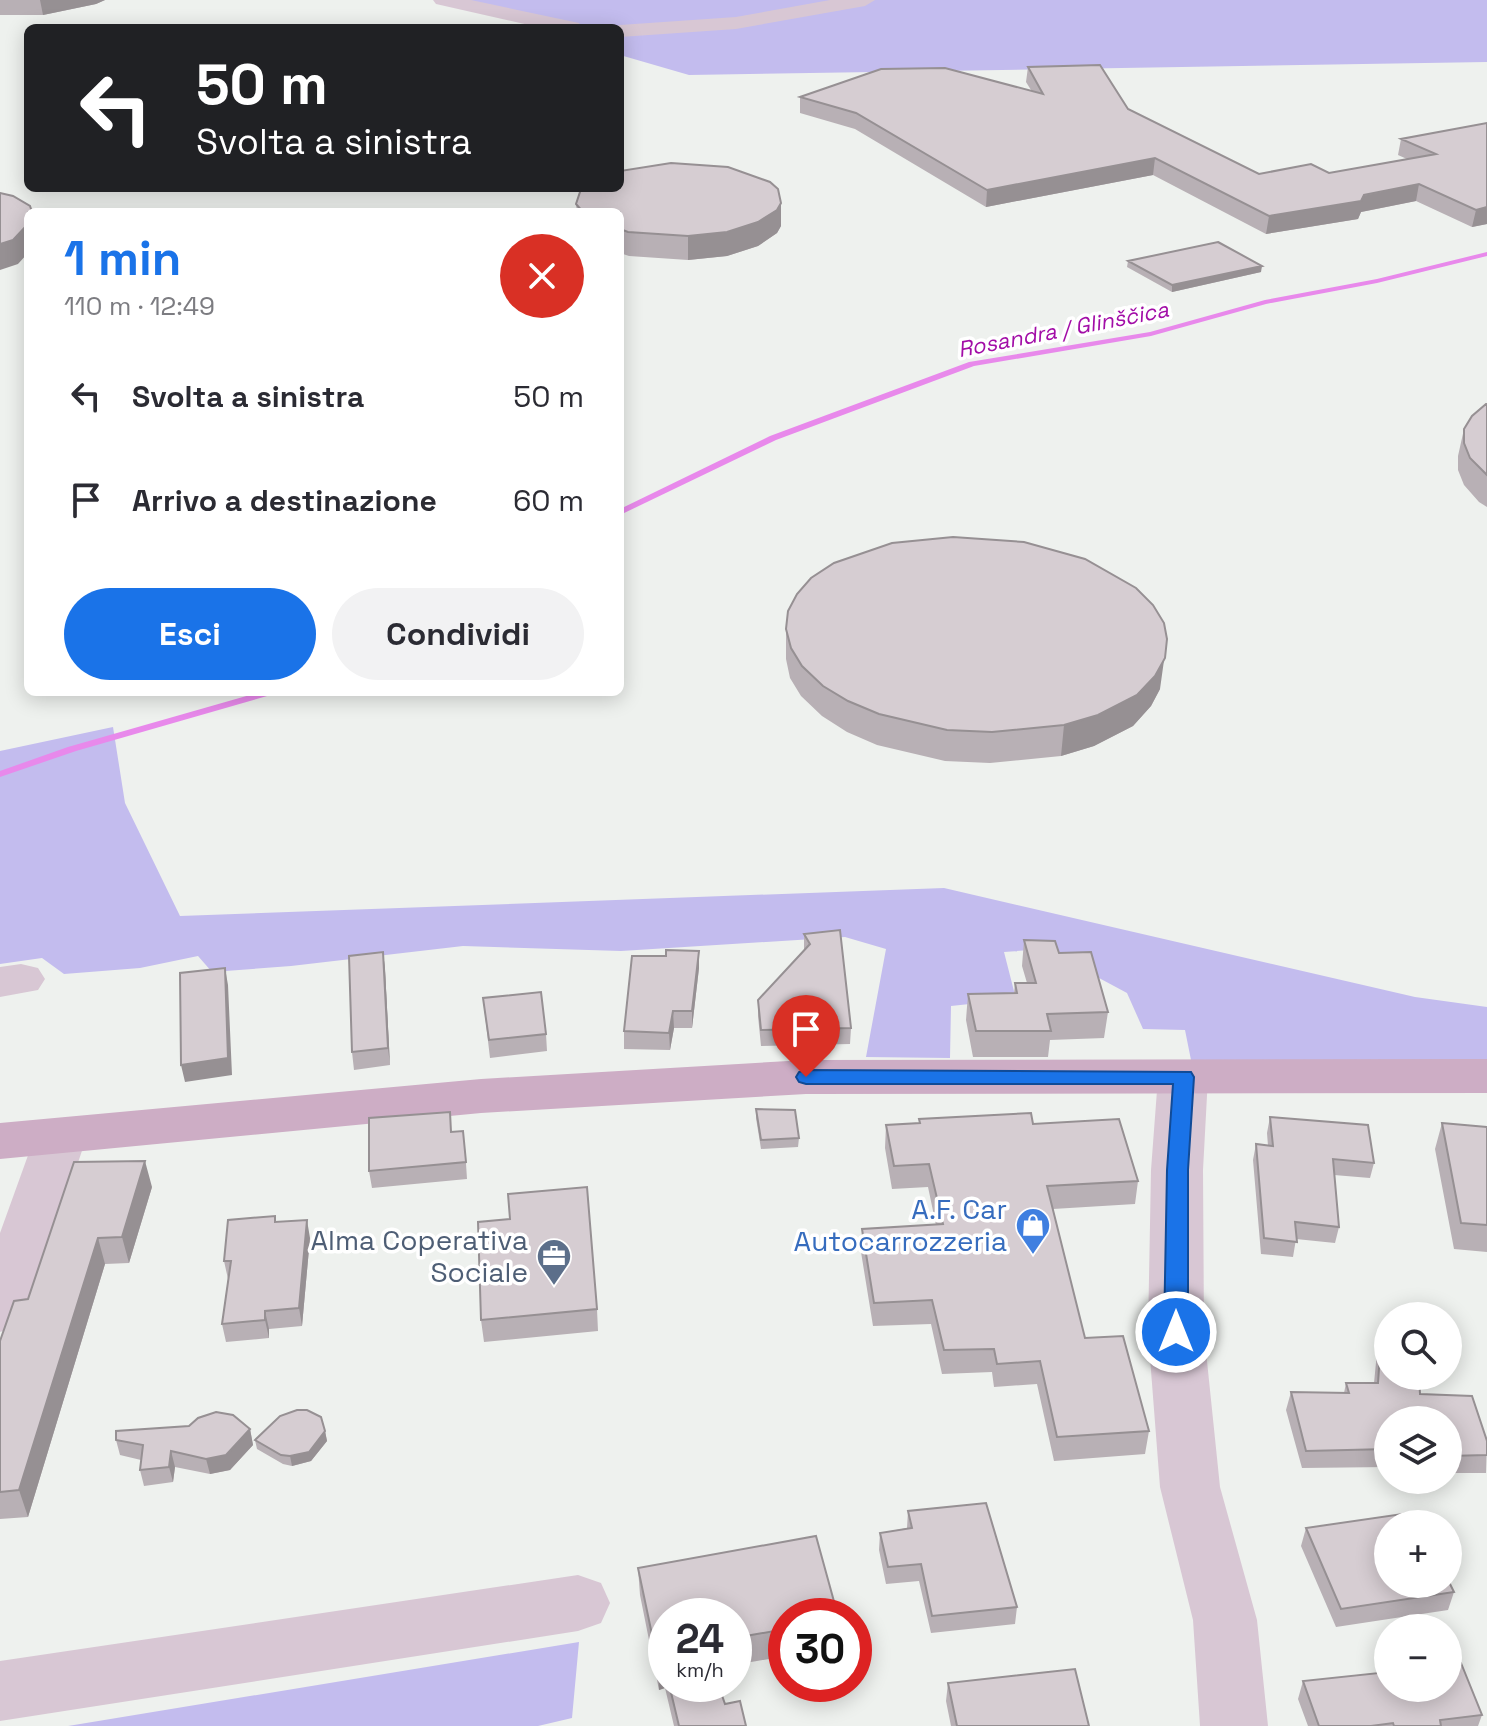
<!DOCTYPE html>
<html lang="it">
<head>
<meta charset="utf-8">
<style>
	body { margin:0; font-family:"Space Grotesk",sans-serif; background:#f2f2f3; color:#2b2b33; height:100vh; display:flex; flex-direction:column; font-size:30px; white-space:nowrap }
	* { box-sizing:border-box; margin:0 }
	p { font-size:26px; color:#7c7c81 }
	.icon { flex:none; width:44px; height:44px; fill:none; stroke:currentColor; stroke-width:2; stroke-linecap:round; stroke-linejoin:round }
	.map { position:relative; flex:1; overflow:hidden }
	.drawer { position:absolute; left:24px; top:208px; width:600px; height:488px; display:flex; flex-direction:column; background:#fff; border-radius:12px; box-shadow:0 4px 20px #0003 }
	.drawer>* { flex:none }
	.top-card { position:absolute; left:24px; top:24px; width:600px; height:168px; border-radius:12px; box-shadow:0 4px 20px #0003; background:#202124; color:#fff; overflow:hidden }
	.tools { position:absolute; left:1374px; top:1302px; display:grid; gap:16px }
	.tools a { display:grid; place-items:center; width:88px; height:88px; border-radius:50%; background:#fff; box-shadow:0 4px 20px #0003; font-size:40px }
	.speed { position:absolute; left:648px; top:1598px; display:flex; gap:16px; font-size:40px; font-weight:700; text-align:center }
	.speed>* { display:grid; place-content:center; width:104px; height:104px; border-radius:50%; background:#fff; box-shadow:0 4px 20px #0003; line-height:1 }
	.speed small { font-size:20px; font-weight:400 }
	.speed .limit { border:12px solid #d22; background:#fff; color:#111 }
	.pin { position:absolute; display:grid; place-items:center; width:68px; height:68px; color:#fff; margin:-82px -34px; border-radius:50% 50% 50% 0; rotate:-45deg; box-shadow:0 0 8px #0007 }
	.pin .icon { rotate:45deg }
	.me { position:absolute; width:88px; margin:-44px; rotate:0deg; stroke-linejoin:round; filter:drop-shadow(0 0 6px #0008) }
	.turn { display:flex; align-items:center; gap:28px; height:168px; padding:0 40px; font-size:36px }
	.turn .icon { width:104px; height:104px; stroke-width:2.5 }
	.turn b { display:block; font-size:56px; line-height:68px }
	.round { display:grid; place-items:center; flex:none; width:84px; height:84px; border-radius:42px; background:#f2f2f3 }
	.headline { display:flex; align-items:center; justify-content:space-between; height:136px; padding:0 40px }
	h1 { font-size:48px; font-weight:700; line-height:60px; color:#1a73e8 }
	.button { display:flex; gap:16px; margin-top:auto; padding:16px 40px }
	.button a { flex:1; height:92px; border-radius:48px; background:#1a73e8; color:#fff; font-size:32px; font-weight:700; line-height:92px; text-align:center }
	.button a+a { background:#f2f2f3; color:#2b2b33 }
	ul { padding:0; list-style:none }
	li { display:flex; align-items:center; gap:24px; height:104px; padding:0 40px }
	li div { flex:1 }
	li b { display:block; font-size:30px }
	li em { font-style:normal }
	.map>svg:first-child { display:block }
	.green { fill:#c3bcee }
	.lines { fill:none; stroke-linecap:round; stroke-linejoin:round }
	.stream { fill:#e889eb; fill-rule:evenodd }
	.minor { fill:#d8c7d4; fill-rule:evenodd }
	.major { fill:#cdadc5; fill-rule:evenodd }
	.wall { fill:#b8b0b5 }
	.shaded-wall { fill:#969093 }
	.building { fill:#d6cdd2; stroke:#969093; stroke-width:2 }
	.route { fill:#1a73e8; stroke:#114b97; stroke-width:2 }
	.labels { text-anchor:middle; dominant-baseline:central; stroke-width:7; stroke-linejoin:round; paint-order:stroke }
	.far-water-label { font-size:22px; font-style:italic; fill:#a20da7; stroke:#fff }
	.near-shop-label { font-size:28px; fill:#366cbe; stroke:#fff; text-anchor:end }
	.near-service-label { font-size:28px; fill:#4e5e75; stroke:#fff; text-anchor:end }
</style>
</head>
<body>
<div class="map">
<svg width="1487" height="1726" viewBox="0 0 1487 1726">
	<rect width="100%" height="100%" fill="#eef1ee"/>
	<path class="green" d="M466,0H1487V62L689,75L620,55V28H525L522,27L541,19Z
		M113,727L125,803L180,916L944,888L1415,997L1487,1007V1064L1191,1060L1185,1030L1143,1029L1127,993L1045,949L1004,952L1016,999L951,1006L950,1058L866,1057L886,949L845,937L621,951L463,946L291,966L212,972L198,956L140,968L64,974L42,958L0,964V751Z
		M579,1642L572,1718L538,1726H68Z"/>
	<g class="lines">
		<path class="stream" d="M1487,252V256L1377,283L1266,304L1151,336L974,366L776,440L620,515V509L770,436L969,362L1150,332L1265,300L1377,279Z
			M260,692H276L274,694L76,751L0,777V771L68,747Z"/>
		<path class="minor" d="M433,0H471L579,23L582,28H542L436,4Z
			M830,0H875L865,6L736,29L620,37V28H611L620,25L736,17Z
			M21,964L38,968L45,979L38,990L0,997V967Z
			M1183,1060L1201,1065L1208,1077L1203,1170L1204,1332L1220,1487L1257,1620L1268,1726H1200L1193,1620L1160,1487L1148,1332L1151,1170L1158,1077L1165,1065Z
			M61,1118L79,1123L87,1136L28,1310L20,1325L0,1332V1233L35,1136L43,1123Z
			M578,1575L601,1583L610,1603L601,1623L578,1631L0,1721V1661Z"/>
		<path class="major" d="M1487,1059V1093L806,1094L481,1113L0,1159V1123L481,1079L806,1060Z"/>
	</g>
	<path class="wall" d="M0,0H105L96,4L43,15H0Z
		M1028,67L1128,109L1259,174L1329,173L1407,159L1398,155L1401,139L1487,123V224L1472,227L1416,201L1361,212L1358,219L1266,234L1153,175L986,207L855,129L800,113V97L1031,90L1026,82Z
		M576,204L781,226L777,233L758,246L727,256L688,260L629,256L620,253V212H577Z
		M1128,261L1261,272L1172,292L1127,267Z
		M1487,404V507L1479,502L1464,485L1458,470V456L1464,429Z
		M786,629L1160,689L1151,706L1133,726L1094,746L1061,756L990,763L945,761L877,745L847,732L822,716L801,696L790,678L786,659Z
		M840,930L851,1028L850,1044L761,1046L758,1016V1000L804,950V934Z
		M1024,940L1059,953L1108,1012L1104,1038L1050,1040L1048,1057H973L966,1020L968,994L1014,993L1015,983H1027L1022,966Z
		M699,951V968L692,1028H674L670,1050L624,1049V1031L666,956Z
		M383,952L385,969L390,1065L354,1070L352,1052Z
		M483,998L546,1034L547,1051L490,1058Z
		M756,1109L799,1138L798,1147L761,1149L756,1118Z
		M1270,1117L1374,1163L1370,1178L1334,1175L1339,1227L1335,1243L1296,1239L1293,1257L1261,1254L1253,1160L1256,1144L1268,1146L1267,1133Z
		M919,1119L1033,1124L1138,1181L1135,1204L1053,1209L1085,1338L1149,1431L1145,1454L1054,1461L1037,1384L994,1387L992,1372L942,1374L931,1324L873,1326L861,1252L862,1229L936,1225L928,1187L892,1189L885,1148L886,1125L919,1123Z
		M1442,1123L1487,1127V1252L1454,1249L1435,1149Z
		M452,1132L465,1148L467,1179L372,1188L369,1171Z
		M152,1187L129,1263L105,1264L28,1517L0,1519V1341L28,1299Z
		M276,1222L310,1238L302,1326L269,1329V1338L226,1342L222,1324L228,1279L224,1261Z
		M597,1309L598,1331L484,1342L481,1320Z
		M1382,1324L1420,1394L1487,1441L1486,1473H1448V1420H1388V1467L1302,1468L1286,1410L1291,1392L1344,1393L1346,1383H1374L1378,1342Z
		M250,1429L253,1445L230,1470L210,1474L175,1467L173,1482L144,1486L140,1470L141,1460L120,1455L116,1440Z
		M325,1431L327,1441L311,1461L292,1466L283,1464L257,1449L255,1440Z
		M908,1511L1017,1607L1015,1624L931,1633L919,1581L886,1584L879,1550L880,1533L907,1528Z
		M1306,1528L1454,1592L1448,1610L1336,1627L1301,1546Z
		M638,1568L786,1616V1656L734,1665V1616H666V1684H718L725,1704L746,1726H674L665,1688L659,1690L640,1595Z
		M1303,1681L1482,1715L1478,1726H1308L1298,1699Z
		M948,1683L1089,1726H951L946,1701Z"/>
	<path class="shaded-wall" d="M40,0H105L96,4L43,15Z
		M1155,158L1153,175L986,207L987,190Z
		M1419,184L1416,201L1361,212L1358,219L1266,234L1269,216Z
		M781,203V226L777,233L758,246L727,256L688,260V236Z
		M1487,207V224L1472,227L1476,210Z
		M28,224V253L18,264L0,270V244Z
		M1262,266L1261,272L1172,292V285Z
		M1167,639L1160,689L1151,706L1133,726L1094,746L1061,756L1064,725Z
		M699,951V968L692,1028V1011Z
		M383,952L385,969L390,1065L388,1048Z
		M225,968L228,985L232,1075L185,1082L181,1065Z
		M673,1011L674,1028L670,1050L669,1033Z
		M145,1161L152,1187L129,1263L122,1237Z
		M307,1220L310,1238L302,1326L299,1308Z
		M98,1238L105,1264L28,1517L19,1490Z
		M265,1311L269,1329V1338L265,1320Z
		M250,1429L253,1445L230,1470L210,1474L206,1459Z
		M325,1431L327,1441L311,1461L292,1466L290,1456Z
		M171,1451L175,1467L173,1482L169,1467Z
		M664,1662L665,1688L659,1690L658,1663Z"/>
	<path class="building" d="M1100,65L1128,109L1259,174L1311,164L1329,173L1436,154L1401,139L1487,123V207L1476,210L1419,184L1364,195L1361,201L1269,216L1155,158L987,190L856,113L800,97L881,69L945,68L1043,94L1028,67Z
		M671,163L728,167L770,182L778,189L781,203L777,210L758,222L727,232L688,236L628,232L620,229V212H583L576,204L581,189L583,188H620V171Z
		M0,193L13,196L30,206L32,212H28V224L13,240L0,244Z
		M1218,242L1262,266L1172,285L1128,261Z
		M1486,404H1487V475L1470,458L1464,443V429L1472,416Z
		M953,537L1024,542L1085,559L1136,588L1153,605L1164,623L1167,639L1165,658L1155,676L1137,695L1098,715L1064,725L992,732L947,730L879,714L848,701L823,686L802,666L791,648L786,629L788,611L797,594L811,578L834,563L892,543Z
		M840,930L851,1028L761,1030L758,1000L810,944L804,934Z
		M1024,940L1055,941L1059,953L1091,952L1108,1012L1047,1014L1051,1031H976L968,994L1017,993L1015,983H1036Z
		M666,950L699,951L692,1011H673L669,1033L624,1031L632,956H666Z
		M383,952L388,1048L352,1052L349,956Z
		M225,968L228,1058L181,1065L180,973Z
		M541,992L546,1034L489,1040L483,998Z
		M756,1109L795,1110L799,1138L761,1140Z
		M450,1112L451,1132L463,1131L466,1162L369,1171V1118Z
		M1031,1113L1033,1124L1119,1119L1138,1181L1047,1186L1085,1338L1123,1336L1149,1431L1057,1437L1040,1361L997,1364L994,1349L944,1350L932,1300L874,1303L862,1229L943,1224L929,1164L894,1166L886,1125L920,1123L919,1119Z
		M1270,1117L1368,1125L1374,1163L1333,1159L1339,1227L1295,1222L1297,1242L1264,1238L1256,1144L1273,1146Z
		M1442,1123L1487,1127V1225L1461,1223Z
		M145,1161L122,1237L98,1238L19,1490L0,1492V1341L14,1301L28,1299L74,1162Z
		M587,1187L597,1309L481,1320L478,1222L510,1219L508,1194Z
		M275,1216V1222L307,1220L299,1308L265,1311V1320L222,1324L231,1261H224L228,1220Z
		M1382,1324L1388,1326V1376H1419L1420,1394L1472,1396L1487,1441V1455L1448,1456V1420H1388V1449L1306,1451L1291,1392L1349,1393L1346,1383H1378Z
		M297,1410H307L321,1417L325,1431L309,1452L290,1456L281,1455L255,1440L280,1416Z
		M216,1412L233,1415L250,1429L226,1455L206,1459L171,1451L169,1467L140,1470L143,1445L116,1440V1431L189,1426L198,1418Z
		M986,1503L1017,1607L932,1616L921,1564L888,1567L880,1533L912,1528L908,1511Z
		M1416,1512L1421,1524H1388V1584H1448V1580L1454,1592L1341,1609L1306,1528Z
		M816,1536L838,1616H786V1629L734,1638V1616H666V1672L664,1662L658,1663L638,1568Z
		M1461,1663L1482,1715L1440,1720L1441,1726H1394L1393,1723L1371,1726H1319L1303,1681L1388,1672V1688H1448V1665Z
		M1075,1669L1089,1726H957L948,1683Z
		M669,1684H718L725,1704L740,1701L746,1726H679Z"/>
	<path class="route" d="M806,1070L1191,1072L1194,1077L1188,1170V1332L1184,1338L1176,1341L1168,1338L1164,1332L1167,1170L1173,1084H806L799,1082L796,1077L799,1072Z"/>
	<defs>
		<g id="shop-pin" transform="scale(1.8)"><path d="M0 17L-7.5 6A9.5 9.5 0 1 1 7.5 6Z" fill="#3f7fe0" stroke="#fff"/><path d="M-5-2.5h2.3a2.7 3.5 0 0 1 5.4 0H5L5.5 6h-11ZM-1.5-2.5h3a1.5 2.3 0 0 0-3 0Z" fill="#fff"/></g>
		<g id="office-pin" transform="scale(1.8)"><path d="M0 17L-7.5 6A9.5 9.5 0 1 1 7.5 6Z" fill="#5c6f8a" stroke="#fff"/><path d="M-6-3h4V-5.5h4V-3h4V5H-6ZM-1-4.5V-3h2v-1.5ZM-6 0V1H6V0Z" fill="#fff"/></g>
	</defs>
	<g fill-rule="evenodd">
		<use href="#shop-pin" x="1033" y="1225"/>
		<use href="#office-pin" x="554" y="1256"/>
	</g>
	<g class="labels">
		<g class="far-water-label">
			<text transform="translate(1063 329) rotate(-11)">Rosandra / Glinščica</text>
		</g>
		<g class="near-shop-label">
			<text x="1007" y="1209">A.F. Car<tspan x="1007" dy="32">Autocarrozzeria</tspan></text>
		</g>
		<g class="near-service-label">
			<text x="528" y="1240">Alma Coperativa<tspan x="528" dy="32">Sociale</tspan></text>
		</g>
	</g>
</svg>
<div class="tools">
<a><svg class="icon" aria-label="search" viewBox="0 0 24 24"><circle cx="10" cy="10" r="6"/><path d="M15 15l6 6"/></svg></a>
<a><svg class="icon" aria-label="layers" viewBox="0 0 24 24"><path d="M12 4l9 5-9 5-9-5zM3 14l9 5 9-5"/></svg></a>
<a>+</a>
<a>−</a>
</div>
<div class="speed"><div>24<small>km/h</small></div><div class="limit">30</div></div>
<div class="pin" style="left:806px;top:1077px;background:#d93025"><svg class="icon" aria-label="arrive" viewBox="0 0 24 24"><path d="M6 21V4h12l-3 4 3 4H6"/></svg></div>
<svg class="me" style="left:1176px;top:1332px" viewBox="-20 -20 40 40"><circle r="17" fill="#1a73e8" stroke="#fff" stroke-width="3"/><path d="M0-11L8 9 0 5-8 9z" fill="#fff"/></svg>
<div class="top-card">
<div class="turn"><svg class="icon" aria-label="left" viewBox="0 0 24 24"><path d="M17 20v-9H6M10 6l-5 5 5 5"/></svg><div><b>50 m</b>Svolta a sinistra</div></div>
</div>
<section class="drawer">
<div class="headline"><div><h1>1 min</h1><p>110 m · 12:49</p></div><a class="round" style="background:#d93025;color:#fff"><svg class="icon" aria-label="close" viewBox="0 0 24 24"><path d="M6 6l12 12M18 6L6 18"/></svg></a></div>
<ul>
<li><svg class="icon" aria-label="left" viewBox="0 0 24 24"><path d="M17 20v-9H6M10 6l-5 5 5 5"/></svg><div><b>Svolta a sinistra</b></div><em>50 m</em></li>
<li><svg class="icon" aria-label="arrive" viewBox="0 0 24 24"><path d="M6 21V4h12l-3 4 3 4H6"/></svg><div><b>Arrivo a destinazione</b></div><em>60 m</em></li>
</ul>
<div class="button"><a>Esci</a><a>Condividi</a></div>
</section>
</div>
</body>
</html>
